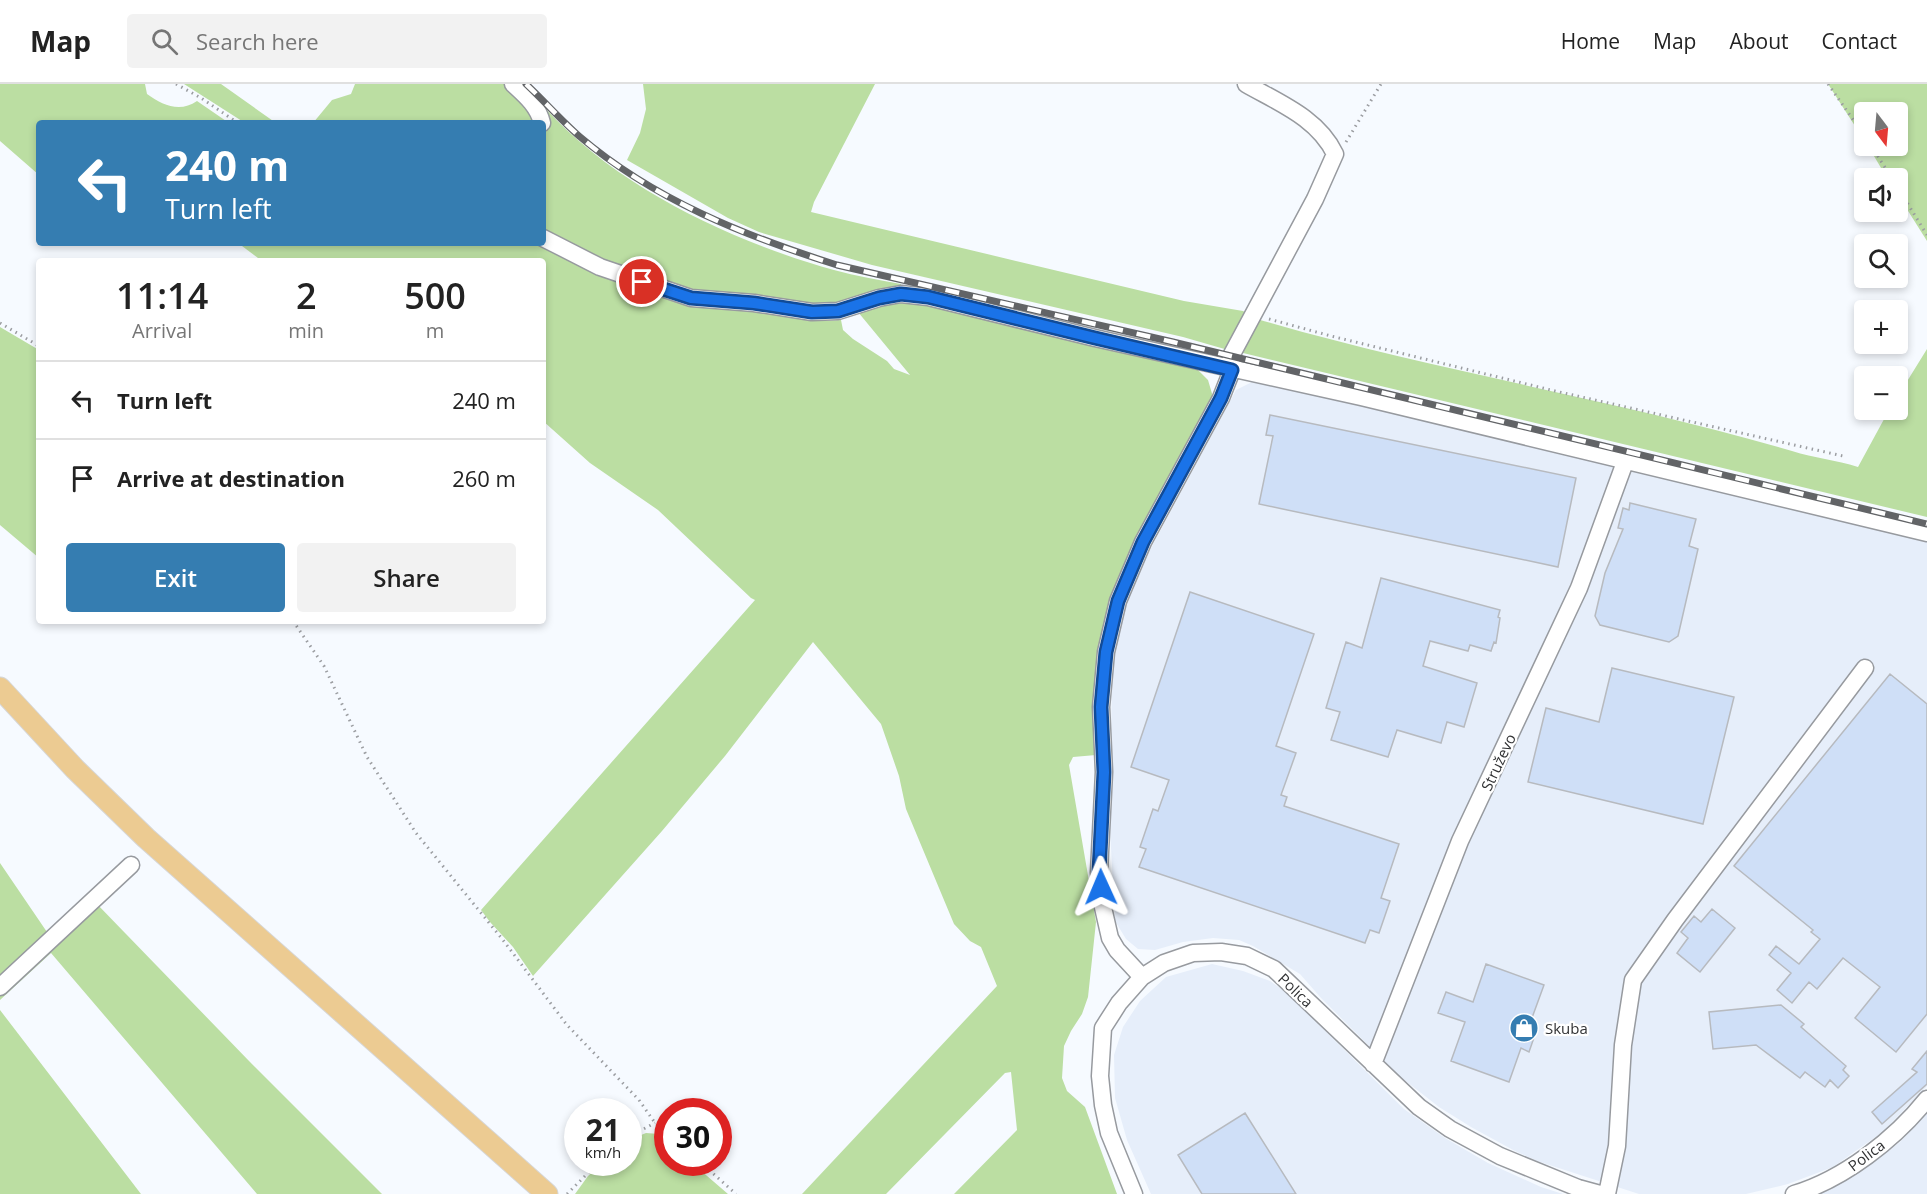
<!DOCTYPE html>
<html lang="en">
<head>
<meta charset="utf-8">
<style>
	body { margin:0; font-family:"Open Sans",sans-serif; background:#f2f2f2; color:#222; height:100vh; display:flex; flex-direction:column; font-size:22px; white-space:nowrap }
	* { box-sizing:border-box; margin:0 }
	p { font-size:20px; color:#767676 }
	.icon { flex:none; width:33px; height:33px; fill:none; stroke:currentColor; stroke-width:2; stroke-linecap:round; stroke-linejoin:round }
	.map { position:relative; flex:1; overflow:hidden }
	.panel { position:absolute; left:36px; top:174px; width:510px; height:366px; display:flex; flex-direction:column; background:#fff; border-radius:6px; box-shadow:0 3px 9px #0003 }
	.panel>* { flex:none }
	.top-card { position:absolute; left:36px; top:36px; width:510px; height:126px; border-radius:6px; box-shadow:0 3px 9px #0003; background:#357db1; color:#fff; overflow:hidden }
	.needle { width:39px; rotate:164deg }
	.tools { position:absolute; left:1854px; top:18px; display:grid; gap:12px }
	.tools a { display:grid; place-items:center; width:54px; height:54px; border-radius:6px; background:#fff; box-shadow:0 3px 9px #0003; font-size:30px }
	.speed { position:absolute; left:564px; top:1014px; display:flex; gap:12px; font-size:30px; font-weight:700; text-align:center }
	.speed>* { display:grid; place-content:center; width:78px; height:78px; border-radius:50%; background:#fff; box-shadow:0 3px 9px #0003; line-height:1 }
	.speed small { font-size:15px; font-weight:400 }
	.speed .limit { border:9px solid #d22; background:#fff; color:#111 }
	.pin { position:absolute; display:grid; place-items:center; width:51px; height:51px; color:#fff; margin:-26px; border:3px solid #fff; border-radius:50%; box-shadow:0 2px 6px #0007 }
	.me { position:absolute; width:66px; margin:-33px; rotate:359deg; stroke-linejoin:round; filter:drop-shadow(0 0 4px #0008) }
	.turn { display:flex; align-items:center; gap:21px; height:126px; padding:0 30px; font-size:27px }
	.turn .icon { width:78px; height:78px; stroke-width:2.5 }
	.turn b { display:block; font-size:42px; line-height:51px }
	.eta { display:flex; justify-content:space-evenly; align-items:center; height:102px; text-align:center }
	.eta b { font-size:36px; font-weight:600; line-height:42px }
	.action { display:flex; gap:12px; margin-top:auto; padding:12px 30px }
	.action a { flex:1; height:69px; border-radius:6px; background:#357db1; color:#fff; font-size:24px; font-weight:600; line-height:69px; text-align:center }
	.action a+a { background:#f2f2f2; color:#222 }
	ul { padding:0; list-style:none }
	li { display:flex; align-items:center; gap:18px; height:78px; padding:0 30px; border-top:2px solid #e0e0e0 }
	li div { flex:1 }
	li b { display:block; font-size:22px }
	li em { font-style:normal }
	header { display:flex; align-items:center; gap:36px; box-sizing:border-box; height:84px; padding:0 30px; background:#fff; border-bottom:2px solid #e0e0e0 }
	header strong { font-size:28px }
	nav { display:flex; gap:33px; margin-inline-start:auto; font-size:21px }
	.search { width:420px; height:54px; background:#f2f2f2; display:flex; align-items:center; gap:15px; box-sizing:border-box; padding:0 21px; border-radius:6px; color:#767676; font-size:22px }
	.map>svg:first-child { display:block }
	.built { fill:#e6eefa }
	.green { fill:#bbdea2 }
	.building { fill:#cfdff7; stroke:#b7babf; stroke-width:1.5 }
	.lines { fill:none; stroke-linecap:round; stroke-linejoin:round }
	.minor-casing { stroke:#979a9f; stroke-width:19 }
	.major-casing { stroke:#d6d6d6; stroke-width:23 }
	.path { stroke:#9b9da1; stroke-width:3; stroke-dasharray:1.5 4.5; stroke-linecap:butt }
	.minor { stroke:#fff; stroke-width:16 }
	.major { stroke:#eccb92; stroke-width:21 }
	.rail-casing { stroke:#626467; stroke-width:7 }
	.rail { stroke:#fff; stroke-width:4.5; stroke-dasharray:14; stroke-linecap:butt }
	.route-casing { stroke:#114b97; stroke-width:15 }
	.route { stroke:#1a73e8; stroke-width:10 }
	.labels { text-anchor:middle; dominant-baseline:central; stroke-width:4.5; stroke-linejoin:round; paint-order:stroke }
	.street-label { font-size:15px; fill:#313234; stroke:#fff }
	.poi-label { font-size:15px; fill:#313234; stroke:#fff; text-anchor:start }
</style>
</head>
<body>
<header>
<strong>Map</strong>
<div class="search"><svg class="icon" aria-label="search" viewBox="0 0 24 24"><circle cx="10" cy="10" r="6"/><path d="M15 15l6 6"/></svg>Search here</div>
<nav><a>Home</a><a>Map</a><a>About</a><a>Contact</a></nav>
</header>
<div class="map">
<svg width="1927" height="1110" viewBox="0 0 1927 1110">
	<rect width="100%" height="100%" fill="#f6faff"/>
	<path class="built" d="M1252,298L1281,302L1927,453V1002L1884,1047L1833,1083L1788,1100L1746,1110H1639L1537,1077L1515,1067L1471,1043L1439,1023L1398,991L1321,914L1300,890L1253,862L1239,856L1213,854L1183,858L1155,866L1138,865L1126,855L1115,837L1110,746L1112,578L1129,505L1236,306Z
		M1212,880L1243,887L1270,897L1287,909L1404,1025L1445,1054L1488,1079L1541,1103L1563,1110H1151L1127,1056L1115,1014L1114,971L1123,943L1140,917L1166,893Z
		M1927,1029V1110H1811L1874,1078L1900,1058Z"/>
	<path class="green" d="M0,0H145L147,10C162,21 180,29 197,17L229,39H39V91L0,57Z
		M184,0H221L276,39H245Z
		M355,0H506L520,12L536,39H313L332,16L351,10Z
		M643,0H875L814,118L811,128L1184,217L1243,227L1248,230L1228,266L1183,253L872,181L759,148L728,134L627,76L640,49L646,25Z
		M1828,0H1927V157L1898,111V94H1887L1868,62H1898V28H1864V56Z
		M546,25C618,104 733,158 834,186C856,192 879,196 901,200V204L836,222L690,208L599,178L543,147V59C547,48 548,39 544,29Z
		M238,159H540L595,186L808,233L825,237L841,236L843,246L853,255L887,277L894,285L910,291L858,228L901,215L1196,284L1208,296L1213,313L1115,510L1096,671L1073,673L1069,681L1096,838L1088,913L1082,930L1071,947L1064,962L1062,994L1067,1007L1085,1023L1117,1110H954L1017,1046L1011,988L1005,989L886,1110H802L997,902L981,863L970,857L954,840L906,725L899,692L881,640L813,558L725,672L662,747L533,892L513,863L490,838L481,826L755,516L751,514L658,426L590,379L543,337V177H262Z
		M1257,235C1433,287 1616,315 1792,367C1814,374 1836,376 1858,383L1889,326H1898V312L1927,265V433L1239,268Z
		M0,243L39,266V474L0,441Z
		M0,779L49,851L0,897Z
		M95,818L250,978L382,1110H257L51,869L0,916V908Z
		M0,926L141,1110H0Z
		M646,1049L659,1050L667,1058L668,1078L692,1079L728,1110H575L588,1092L602,1079L628,1078L629,1056Z"/>
	<path class="building" d="M1270,331L1576,394L1558,483L1259,420L1273,352L1266,351Z
		M1630,419L1696,435L1689,462L1698,465L1678,552L1669,558L1600,541L1595,532L1605,489L1623,445L1618,444L1623,424L1629,426Z
		M1381,494L1500,526L1498,533L1500,534L1496,559L1494,558L1491,567L1470,561L1468,567L1430,557L1423,582L1477,599L1464,643L1447,638L1441,659L1397,646L1388,673L1331,656L1340,628L1326,624L1346,558L1362,564Z
		M1190,508L1314,550L1276,662L1296,669L1281,711L1287,713L1284,722L1399,760L1381,814L1390,817L1379,849L1370,846L1365,859L1139,783L1146,765L1140,763L1153,725L1158,727L1169,696L1131,683Z
		M1612,584L1734,613L1703,740L1528,698L1546,624L1599,638Z
		M1890,590L1927,620V930L1896,968L1855,934L1880,903L1843,874L1817,905L1809,898L1792,919L1777,906L1791,889L1769,871L1776,862L1799,880L1820,855L1811,848L1813,846L1734,782Z
		M1712,825L1735,844L1700,888L1677,869L1688,854L1681,848L1694,832L1701,838Z
		M1486,880L1544,901L1529,942L1537,945L1529,968L1521,964L1509,998L1451,977L1465,938L1438,929L1446,908L1473,918Z
		M1781,921L1804,940L1801,943L1846,982L1843,986L1849,992L1838,1004L1830,996L1825,1003L1805,988L1800,994L1756,961L1713,965L1709,928Z
		M1927,967V1000L1882,1040L1872,1028L1917,988L1912,985Z
		M1245,1029L1296,1110H1202L1178,1071Z"/>
	<g class="lines">
		<g class="minor-casing">
			<path id="minor" d="M513,0C525,11 538,22 542,39
				M543,154L600,183L691,214L754,219L812,228L838,227L879,214L901,210L928,213L1095,254L1361,313L1927,449
				M1142,893L1117,866L1110,854L1102,819L1099,788L1104,688L1101,623L1106,568L1118,517L1143,458L1221,314L1232,286L1231,272L1315,115L1335,70C1318,34 1279,19 1246,0
				M0,903L131,781
				M1373,980L1460,757L1579,504L1625,378
				M1134,1110L1109,1049L1103,1021L1100,992L1103,944L1119,919L1142,893L1164,879L1193,869L1221,868L1247,872L1274,885L1419,1023L1450,1045L1500,1072L1578,1104L1600,1110
				M1607,1110L1617,1062L1623,961L1633,896L1675,836L1865,584
				M1794,1110C1844,1095 1895,1055 1927,1015"/>
		</g>
		<g class="major-casing">
			<path id="major" d="M0,604L75,685L146,754L547,1110"/>
		</g>
		<path class="path" d="M176,0L201,14L238,39
			M1828,0L1864,51
			M1346,58L1381,0
			M1871,62L1892,94
			M1898,104L1927,151
			M1269,235L1331,252L1555,307L1843,372
			M0,239L39,262
			M293,537L324,582L367,673L416,749L503,856L567,941L639,1016L655,1039L668,1050
			M628,1053L655,1039
			M700,1078L736,1110
			M567,1110L599,1078"/>
		<use href="#minor" class="minor"/>
		<use href="#major" class="major"/>
		<g class="rail-casing">
			<path id="rail" d="M526,0C544,17 561,36 579,52C654,116 745,152 837,181L1173,258L1927,440"/>
		</g>
		<use href="#rail" class="rail"/>
	</g>
	<g class="lines">
		<g class="route-casing">
			<path id="route" d="M642,198L691,214L754,219L812,228L838,227L879,214L901,210L928,213L1095,254L1232,286L1221,314L1143,458L1118,517L1106,568L1101,623L1104,688L1099,788L1101,803"/>
		</g>
		<use href="#route" class="route"/>
	</g>
	<defs>
		<g id="shop-disc" transform="scale(1.5)"><circle r="9.5" fill="#357db1" stroke="#fff"/><path d="M-5-2.5h2.3a2.7 3.5 0 0 1 5.4 0H5L5.5 6h-11ZM-1.5-2.5h3a1.5 2.3 0 0 0-3 0Z" fill="#fff"/></g>
	</defs>
	<g fill-rule="evenodd">
		<use href="#shop-disc" x="1524" y="944"/>
	</g>
	<g class="labels">
		<g class="street-label">
			<text transform="translate(1498 678) rotate(-65)">Struževo</text>
			<text transform="translate(1296 906) rotate(44)">Polica</text>
			<text transform="translate(1866 1071) rotate(-37)">Polica</text>
		</g>
		<g class="poi-label">
			<text x="1545" y="944">Skuba</text>
		</g>
	</g>
</svg>
<div class="tools">
<a><svg class="needle" viewBox="-14 -14 28 28"><path d="M0-13l5 13h-10z" fill="#e53935"/><path d="M0 13l5-13h-10z" fill="#767676"/></svg></a>
<a><svg class="icon" aria-label="sound" viewBox="0 0 24 24"><path d="M4 9h4l5-4v14l-5-4H4zM17 9q2 3 0 6"/></svg></a>
<a><svg class="icon" aria-label="search" viewBox="0 0 24 24"><circle cx="10" cy="10" r="6"/><path d="M15 15l6 6"/></svg></a>
<a>+</a>
<a>−</a>
</div>
<div class="speed"><div>21<small>km/h</small></div><div class="limit">30</div></div>
<div class="pin" style="left:642px;top:198px;background:#d93025"><svg class="icon" aria-label="arrive" viewBox="0 0 24 24"><path d="M6 21V4h12l-3 4 3 4H6"/></svg></div>
<svg class="me" style="left:1101px;top:803px" viewBox="-20 -20 40 40"><path d="M0-17L14 15 0 8-14 15z" fill="#1a73e8" stroke="#fff" stroke-width="4"/></svg>
<div class="top-card">
<div class="turn"><svg class="icon" aria-label="left" viewBox="0 0 24 24"><path d="M17 20v-9H6M10 6l-5 5 5 5"/></svg><div><b>240 m</b>Turn left</div></div>
</div>
<section class="panel">
<div class="eta">
<div><b>11:14</b><p>Arrival</p></div>
<div><b>2</b><p>min</p></div>
<div><b>500</b><p>m</p></div>
</div>
<ul>
<li><svg class="icon" aria-label="left" viewBox="0 0 24 24"><path d="M17 20v-9H6M10 6l-5 5 5 5"/></svg><div><b>Turn left</b></div><em>240 m</em></li>
<li><svg class="icon" aria-label="arrive" viewBox="0 0 24 24"><path d="M6 21V4h12l-3 4 3 4H6"/></svg><div><b>Arrive at destination</b></div><em>260 m</em></li>
</ul>
<div class="action"><a>Exit</a><a>Share</a></div>
</section>
</div>
</body>
</html>
